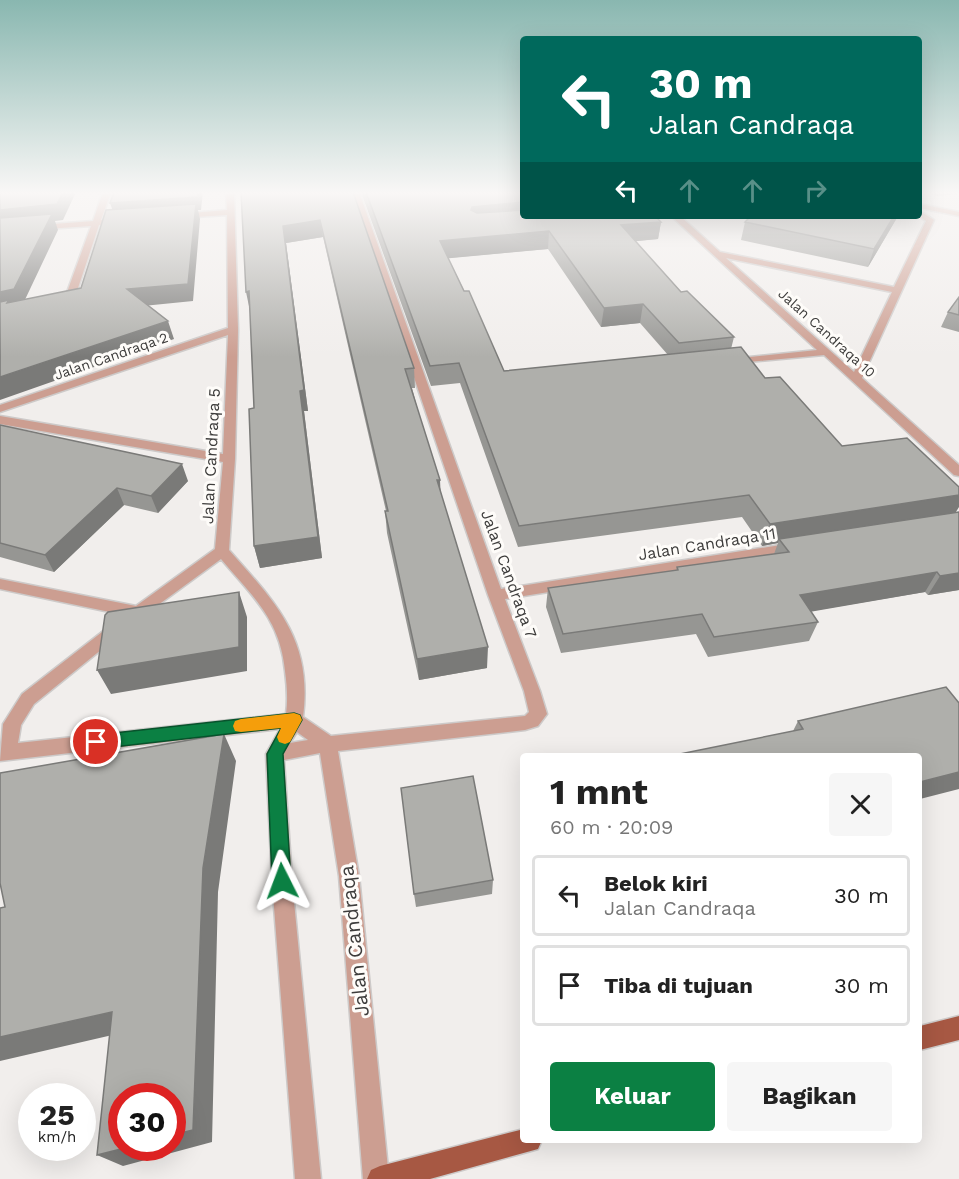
<!DOCTYPE html>
<html lang="id">
<head>
<meta charset="utf-8">
<style>
	body { margin:0; font-family:"Work Sans",sans-serif; background:#f6f6f6; color:#222; height:100vh; display:flex; flex-direction:column; font-size:22px; white-space:nowrap }
	* { box-sizing:border-box; margin:0 }
	p { font-size:20px; color:#767676 }
	.icon { flex:none; width:33px; height:33px; fill:none; stroke:currentColor; stroke-width:2; stroke-linecap:round; stroke-linejoin:round }
	.map { position:relative; flex:1; overflow:hidden }
	.side { position:absolute; left:520px; top:753px; width:402px; height:390px; display:flex; flex-direction:column; background:#fff; border-radius:6px; box-shadow:0 6px 24px #0002 }
	.side>* { flex:none }
	.hud { position:absolute; left:520px; top:36px; width:402px; height:183px; border-radius:6px; box-shadow:0 6px 24px #0002; background:#00695c; color:#fff; overflow:hidden }
	.speed { position:absolute; left:18px; top:1083px; display:flex; gap:12px; font-size:30px; font-weight:700; text-align:center }
	.speed>* { display:grid; place-content:center; width:78px; height:78px; border-radius:50%; background:#fff; box-shadow:0 6px 24px #0002; line-height:1 }
	.speed small { font-size:15px; font-weight:400 }
	.speed .limit { border:9px solid #d22; background:#fff; color:#111 }
	.pin { position:absolute; display:grid; place-items:center; width:51px; height:51px; color:#fff; margin:-26px; border:3px solid #fff; border-radius:50%; box-shadow:0 2px 6px #0007 }
	.me { position:absolute; width:66px; margin:-33px; rotate:357deg; stroke-linejoin:round; filter:drop-shadow(0 0 4px #0008) }
	.turn { display:flex; align-items:center; gap:21px; height:126px; padding:0 30px; font-size:27px }
	.turn .icon { width:78px; height:78px; stroke-width:2.5 }
	.turn b { display:block; font-size:42px; line-height:51px }
	.lanes { display:flex; align-items:center; height:57px; padding:0 30px; background:#0003; justify-content:center; gap:30px; direction:ltr }
	.lanes .off { opacity:.35 }
	.round { display:grid; place-items:center; flex:none; width:63px; height:63px; border-radius:6px; background:#f6f6f6 }
	.head { display:flex; align-items:center; justify-content:space-between; height:102px; padding:0 30px }
	h1 { font-size:36px; font-weight:700; line-height:45px }
	.primary-button { display:flex; gap:12px; margin-top:auto; padding:12px 30px }
	.primary-button a { flex:1; height:69px; border-radius:6px; background:#0b8043; color:#fff; font-size:24px; font-weight:700; line-height:69px; text-align:center }
	.primary-button a+a { background:#f6f6f6; color:#222 }
	ul { padding:0; list-style:none }
	li { display:flex; align-items:center; gap:18px; height:81px; margin:0 12px 9px; padding:0 18px; border:3px solid #e0e0e0; border-radius:6px }
	li div { flex:1 }
	li b { display:block; font-size:22px }
	li em { font-style:normal }
	.map>svg:first-child { display:block }
	.lines { fill:none; stroke-linecap:round; stroke-linejoin:round }
	.minor-casing { stroke:#cdcac9; stroke-width:3 }
	.major-casing { stroke:#cdcac9; stroke-width:3 }
	.minor { fill:#cc9e91; fill-rule:evenodd }
	.major { fill:#a75843; fill-rule:evenodd }
	.wall { fill:#969693; fill-rule:evenodd }
	.shaded-wall { fill:#7a7a78 }
	.building { fill:#afafab; stroke:#7a7a78; stroke-width:1.5 }
	.route { fill:#0b8043; stroke:#07532c; stroke-width:1.5 }
	.slow { fill:#f59e0b }
	.labels { text-anchor:middle; dominant-baseline:central; stroke-width:6; stroke-linejoin:round; paint-order:stroke }
	.far-street-label { font-size:14px; fill:#3d3c3b; stroke:#fefcf9 }
	.street-label { font-size:16px; fill:#3d3c3b; stroke:#fefcf9 }
	.near-street-label { font-size:20px; fill:#3d3c3b; stroke:#fefcf9 }
</style>
</head>
<body>
<div class="map">
<svg width="959" height="1179" viewBox="0 0 959 1179">
	<rect width="100%" height="100%" fill="#f1eeec"/>
	<g class="lines">
		<g class="minor-casing">
			<path id="minor" d="M103,192H111L101,220L123,219L127,221L99,225L75,297L61,305H55V301L66,295L91,226L0,232V228L93,221Z
				M226,192H234L238,330L235,459L229,550C276,603 313,640 303,717L331,736L525,716L529,712L524,691L488,595L351,192H359L501,589L793,543L800,548L793,553L505,599L540,691L547,714L538,726L525,730L338,751L359,876L389,1179H363L339,876L320,753L284,760L292,881L321,1179H295L272,881L266,754L280,729L0,761L3,724L22,694L124,615L0,589V579L136,606L215,549L223,462L0,424V416L223,454L228,335L0,412V405L228,328L227,215L179,218L175,216L179,214L227,210ZM221,559C253,597 280,619 285,671C287,686 288,699 286,714L18,743L21,725L34,704L143,616ZM297,732L308,740L290,743Z
				M920,204L959,212V216L920,208Z
				M920,211L934,220L862,378L959,465V476L954,475L824,355L727,364L726,362L731,359L817,350L671,216H680L720,252L894,287L926,221L919,216ZM726,258L892,292L854,372Z
				M633,216H667L636,220L632,218Z"/>
		</g>
		<g class="major-casing">
			<path id="major" d="M959,1016V1040L920,1050V1026Z
				M524,1129V1140H542L538,1149L430,1179H367L371,1170L380,1166Z"/>
		</g>
		<use href="#minor" class="minor"/>
		<use href="#major" class="major"/>
	</g>
	<path class="wall" d="M241,192H353L414,368L415,388H412L487,668L419,680L387,533L385,511H386L323,237L286,243L308,411H304L322,558L260,568L254,546V408L250,308Z
		M361,192H524V216L661,222L658,239L635,241L681,292L734,337L731,349L842,446L956,512H959V590L928,595L925,592L811,611L818,622L809,641L708,657L696,634L561,653L546,607L548,588L676,571L677,567L774,554L778,543L762,546L742,517L518,547L460,383L431,386ZM548,249L601,327L640,323L668,355L504,371L448,258Z
		M929,192H959V194L936,196Z
		M898,216L868,267L741,240L745,222Z
		M959,297V332L941,327L948,312Z
		M0,425L188,481L158,513L124,505L54,572L0,557Z
		M798,721L920,799L793,731Z
		M493,880L492,894L416,907L414,894Z"/>
	<path class="shaded-wall" d="M63,192H76L63,220L55,221L58,230L22,306L0,311V210Z
		M198,192H203L201,210H198L200,219L193,301L133,307L127,289L115,217L110,203Z
		M524,202V216L472,224L471,210L472,207Z
		M894,216H898L868,267L874,249Z
		M320,220L323,237L286,243L308,411H304L322,558L260,568L254,546L300,391L283,226Z
		M661,222L658,239L618,243L621,225Z
		M549,231L548,249L441,259L440,241Z
		M249,291L250,311L246,292Z
		M643,304L640,323L601,327L604,308Z
		M168,321L174,339L0,400V377Z
		M182,464L188,481L158,513L151,496Z
		M437,480H440L441,501Z
		M117,488L124,505L54,572L45,555Z
		M959,495V507L954,515L779,539L778,543L762,546L770,524Z
		M937,572L925,592L792,615L800,595Z
		M959,573V590L928,595L940,576Z
		M239,592L247,617V671L111,694L97,670Z
		M488,647L487,668L419,680L417,659Z
		M224,734L236,761L218,892L212,1142L123,1166L97,1155L125,1148H172V1135L203,868Z
		M959,772V789L920,799V782Z
		M112,1012L134,1030L0,1061V1037Z"/>
	<path class="building" d="M0,192H63L57,204L0,210Z
		M114,192H198V197L110,203Z
		M241,192H353L414,368L405,369L440,480H437L488,647L417,659L385,511H388L320,220L283,226L304,390L300,391L318,537L254,546L249,409L254,408L249,291L246,292Z
		M366,192H524V202L472,207L471,210L477,213L524,210V216H655L661,222L621,225L681,292L687,291L734,337L679,343L643,304L604,308L549,231L440,241L464,291H469L504,371L741,347L765,378L780,377L842,446L907,438L959,487V495L770,524L749,495L519,526L459,363L430,366Z
		M196,204L188,284L127,289L168,321L0,377V302L9,300L7,303L81,288L106,210Z
		M52,214L14,289L0,292V218Z
		M751,216H894L874,249L745,222Z
		M959,297V315L948,312Z
		M0,425L182,464L151,496L117,488L45,555L0,543Z
		M959,512V573L940,576L937,572L800,595L818,622L714,637L702,614L563,634L548,588L678,570L677,567L789,552L779,539Z
		M239,592V647L97,670L105,615L108,612Z
		M946,687L959,703V772L920,782V756H670L803,729L798,721Z
		M224,734L203,868L193,1130L172,1135V1096H122V1148H125L97,1155L112,1012L0,1037V908L5,907L0,883V773Z
		M473,776L493,880L414,894L401,788Z"/>
	<linearGradient id="sky" x2="0" y2="1"><stop stop-color="#89b7b0"/><stop offset="0.54" stop-color="#f9f7f6"/><stop offset="1" stop-color="#f9f7f6" stop-opacity="0"/></linearGradient>
	<rect width="959" height="357" fill="url(#sky)"/>
	<path class="route" d="M294,713L300,715L302,720L283,754L291,881L288,888L282,890L275,888L272,881L267,754L281,728L96,749L90,747L88,742L90,737L96,735Z"/>
	<path class="slow" d="M294,713L300,715L302,720L290,742L285,744L279,742L277,737L281,728L241,732L235,731L233,726L235,721L241,719Z"/>
	<g class="labels">
		<g class="far-street-label">
			<text transform="translate(827 333) rotate(42)">Jalan Candraqa 10</text>
			<text transform="translate(111 356) rotate(-19)">Jalan Candraqa 2</text>
		</g>
		<g class="street-label">
			<text transform="translate(211 456) rotate(-87)">Jalan Candraqa 5</text>
			<text transform="translate(707 544) rotate(-9)">Jalan Candraqa 11</text>
			<text transform="translate(509 574) rotate(70)">Jalan Candraqa 7</text>
		</g>
		<g class="near-street-label">
			<text transform="translate(354 941) rotate(-96)">Jalan Candraqa</text>
		</g>
	</g>
</svg>
<div class="speed"><div>25<small>km/h</small></div><div class="limit">30</div></div>
<div class="pin" style="left:96px;top:742px;background:#d93025"><svg class="icon" aria-label="arrive" viewBox="0 0 24 24"><path d="M6 21V4h12l-3 4 3 4H6"/></svg></div>
<svg class="me" style="left:282px;top:881px" viewBox="-20 -20 40 40"><path d="M0-17L14 15 0 8-14 15z" fill="#0b8043" stroke="#fff" stroke-width="4"/></svg>
<div class="hud">
<div class="turn"><svg class="icon" aria-label="left" viewBox="0 0 24 24"><path d="M17 20v-9H6M10 6l-5 5 5 5"/></svg><div><b>30 m</b>Jalan Candraqa</div></div>
<div class="lanes"><svg class="icon" aria-label="left" viewBox="0 0 24 24"><path d="M17 20v-9H6M10 6l-5 5 5 5"/></svg><svg class="icon off" aria-label="ahead" viewBox="0 0 24 24"><path d="M12 20V5M6 11l6-6 6 6"/></svg><svg class="icon off" aria-label="ahead" viewBox="0 0 24 24"><path d="M12 20V5M6 11l6-6 6 6"/></svg><svg class="icon off" aria-label="right" viewBox="0 0 24 24"><path d="M7 20v-9h11M14 6l5 5-5 5"/></svg></div>
</div>
<section class="side">
<div class="head"><div><h1>1 mnt</h1><p>60 m · 20:09</p></div><a class="round"><svg class="icon" aria-label="close" viewBox="0 0 24 24"><path d="M6 6l12 12M18 6L6 18"/></svg></a></div>
<ul>
<li><svg class="icon" aria-label="left" viewBox="0 0 24 24"><path d="M17 20v-9H6M10 6l-5 5 5 5"/></svg><div><b>Belok kiri</b><p>Jalan Candraqa</p></div><em>30 m</em></li>
<li><svg class="icon" aria-label="arrive" viewBox="0 0 24 24"><path d="M6 21V4h12l-3 4 3 4H6"/></svg><div><b>Tiba di tujuan</b></div><em>30 m</em></li>
</ul>
<div class="primary-button"><a>Keluar</a><a>Bagikan</a></div>
</section>
</div>
</body>
</html>
